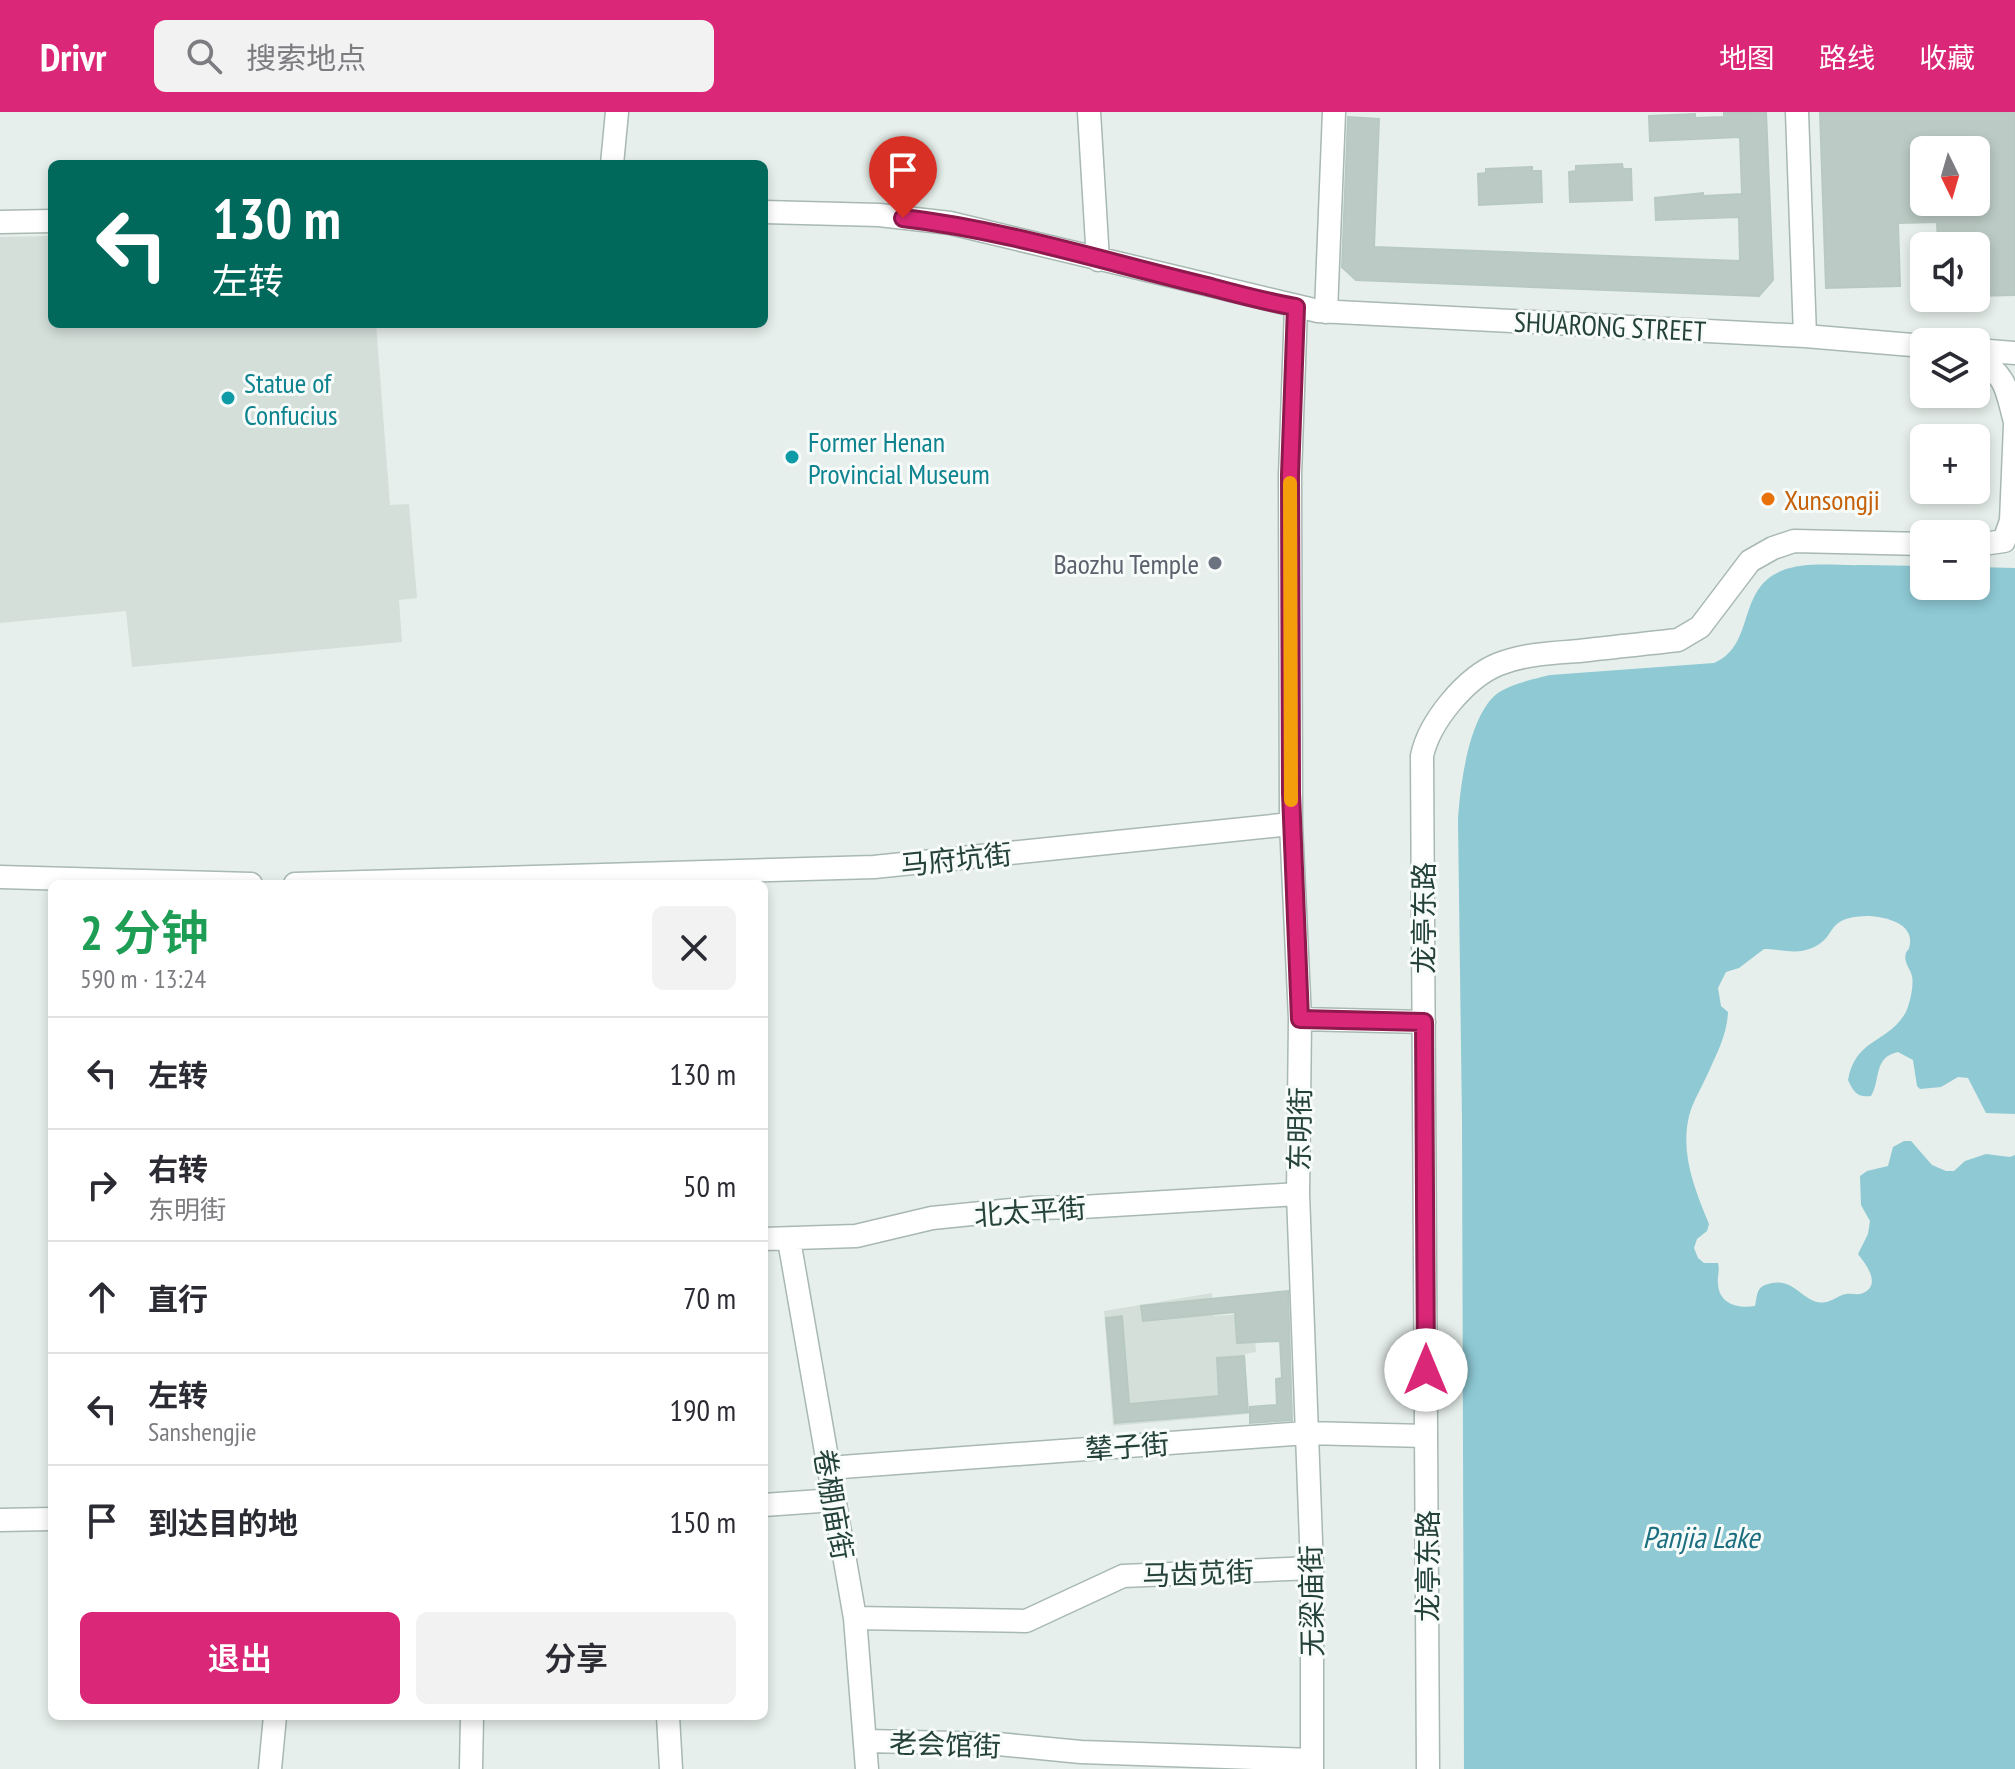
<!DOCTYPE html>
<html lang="zh">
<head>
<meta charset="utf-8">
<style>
	body { margin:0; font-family:"PT Sans Narrow","Noto Sans SC",sans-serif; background:#f2f2f3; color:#2b2b33; height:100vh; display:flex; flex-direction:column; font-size:30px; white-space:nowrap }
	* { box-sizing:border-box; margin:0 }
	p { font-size:26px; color:#7c7c81 }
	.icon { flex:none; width:44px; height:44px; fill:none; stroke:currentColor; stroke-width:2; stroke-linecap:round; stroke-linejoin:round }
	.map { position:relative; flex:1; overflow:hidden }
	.panel { position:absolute; left:48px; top:768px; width:720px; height:840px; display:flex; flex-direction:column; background:#fff; border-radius:12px; box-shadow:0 4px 12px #0003 }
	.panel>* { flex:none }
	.banner { position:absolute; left:48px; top:48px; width:720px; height:168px; border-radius:12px; box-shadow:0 4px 12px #0003; background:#00695c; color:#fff; overflow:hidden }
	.needle { width:52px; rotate:175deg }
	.fabs { position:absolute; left:1910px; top:24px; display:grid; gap:16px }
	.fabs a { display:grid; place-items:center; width:80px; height:80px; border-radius:12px; background:#fff; box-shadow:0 4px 12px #0003; font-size:40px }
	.pin { position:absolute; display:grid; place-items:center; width:68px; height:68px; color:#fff; margin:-82px -34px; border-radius:50% 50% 50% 0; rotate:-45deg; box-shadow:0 0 8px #0007 }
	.pin .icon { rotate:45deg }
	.me { position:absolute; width:88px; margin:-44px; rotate:0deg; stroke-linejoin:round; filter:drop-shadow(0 0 6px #0008) }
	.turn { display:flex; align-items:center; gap:28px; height:168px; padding:0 32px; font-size:36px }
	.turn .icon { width:104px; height:104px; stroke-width:2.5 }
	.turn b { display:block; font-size:56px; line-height:68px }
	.round { display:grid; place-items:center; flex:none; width:84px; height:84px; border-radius:12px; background:#f2f2f3 }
	.headline { display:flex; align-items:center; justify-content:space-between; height:136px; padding:0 32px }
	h1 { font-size:48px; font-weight:600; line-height:60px; color:#1e9e55 }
	.cta { display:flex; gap:16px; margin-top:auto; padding:16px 32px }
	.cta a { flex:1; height:92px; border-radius:12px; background:#db2777; color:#fff; font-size:32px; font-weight:600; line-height:92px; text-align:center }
	.cta a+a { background:#f2f2f3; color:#2b2b33 }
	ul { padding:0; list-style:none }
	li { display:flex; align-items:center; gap:24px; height:112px; padding:0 32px; border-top:2px solid #e1e1e2 }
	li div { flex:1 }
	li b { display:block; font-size:30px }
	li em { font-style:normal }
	header { display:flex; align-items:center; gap:48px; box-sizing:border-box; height:112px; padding:0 40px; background:#db2777; color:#fff }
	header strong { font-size:38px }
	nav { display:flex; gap:44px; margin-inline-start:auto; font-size:28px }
	.search { width:560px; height:72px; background:#f2f2f3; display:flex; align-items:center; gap:20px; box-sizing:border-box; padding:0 28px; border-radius:12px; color:#7c7c81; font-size:30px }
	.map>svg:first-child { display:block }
	.built { fill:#d4dfda }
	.water { fill:#8ec9d4 }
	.building { fill:#bbcac4; stroke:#b8c9c2; stroke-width:2; fill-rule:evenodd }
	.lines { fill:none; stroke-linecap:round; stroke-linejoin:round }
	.minor-casing { stroke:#a8b8b2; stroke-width:25 }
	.minor { stroke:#fff; stroke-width:22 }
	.route-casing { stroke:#8e194d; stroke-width:20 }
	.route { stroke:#db2777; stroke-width:14 }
	.slow { stroke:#f59e0b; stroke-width:14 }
	.culture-dot { fill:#0f9aa8; stroke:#f7fbf9; stroke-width:3 }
	.food-dot { fill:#e8710a; stroke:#f7fbf9; stroke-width:3 }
	.worship-dot { fill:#6b7280; stroke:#f7fbf9; stroke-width:3 }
	.labels { text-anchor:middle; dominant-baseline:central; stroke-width:6; stroke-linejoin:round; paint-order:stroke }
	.street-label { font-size:28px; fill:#24423a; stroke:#f7fbf9 }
	.culture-label { font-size:28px; fill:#0d838f; stroke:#f7fbf9; text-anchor:start }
	.food-label { font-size:28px; fill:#c56008; stroke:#f7fbf9; text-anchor:start }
	.worship-label { font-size:28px; fill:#5b616d; stroke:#f7fbf9; text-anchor:end }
	.water-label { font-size:30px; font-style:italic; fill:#1c6f80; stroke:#f7fbf9 }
</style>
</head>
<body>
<header>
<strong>Drivr</strong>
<div class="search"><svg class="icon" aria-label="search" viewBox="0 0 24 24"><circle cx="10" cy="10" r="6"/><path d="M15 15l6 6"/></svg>搜索地点</div>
<nav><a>地图</a><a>路线</a><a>收藏</a></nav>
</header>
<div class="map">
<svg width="2015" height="1657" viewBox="0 0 2015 1657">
	<rect width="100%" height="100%" fill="#e6efeb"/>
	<path class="built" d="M52,124V212H376L390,393L409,392L417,486L399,488L402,530L132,555L126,499L0,511V125Z
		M1212,1181L1214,1204L1253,1201L1256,1240L1245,1242L1248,1302L1113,1314L1104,1199Z"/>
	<path class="water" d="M1863,453L1924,454V474H1976V455L2015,456V1002L1986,1001L1968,966L1958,965L1941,975L1920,977L1917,974L1913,948L1898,940C1873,945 1881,968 1871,984C1857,986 1853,979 1848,968C1856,925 1888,932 1906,900C1910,891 1914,874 1912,864C1910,856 1903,850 1906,841C1906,839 1909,838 1909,836C1917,811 1883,804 1867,804C1823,805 1839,825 1812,836C1795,843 1781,837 1764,837L1739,856L1726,860L1718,876L1721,894L1728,900C1727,922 1718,939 1709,959C1703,973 1693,989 1689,1004C1680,1042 1695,1078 1709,1112L1707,1119L1697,1127L1694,1136L1698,1146L1704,1151H1718C1720,1160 1717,1164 1718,1172C1719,1192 1738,1197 1755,1194C1757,1186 1756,1176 1765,1173C1791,1163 1799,1185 1817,1190C1829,1193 1836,1184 1846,1182C1853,1181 1859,1184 1865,1180C1881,1171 1865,1151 1858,1142L1868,1122L1870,1109L1861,1093L1860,1064L1867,1059L1888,1054L1893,1035L1904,1029H1911L1932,1053L1946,1059H1954L1965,1049L1986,1042L2010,1045L2015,1043V1657H1464L1462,1010L1458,708C1460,674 1469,598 1501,579C1515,571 1534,567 1550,563L1714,551C1756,533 1736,478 1781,459C1805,449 1838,454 1863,453Z"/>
	<path class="building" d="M1766,0L1773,168L1759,184L1356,168L1342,155L1348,5L1379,7L1374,135L1740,149L1739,105L1656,108L1655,86L1703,81V84L1742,82L1740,25L1650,29L1649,4L1695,2V6L1724,5V1Z
		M1820,0H2015V183L1976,184V134H1938L1937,110L1898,111L1900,174L1826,176ZM1924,38H1976V90H1924Z
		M1622,52L1623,57H1631L1632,88L1570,90L1569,60L1576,59V54Z
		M1532,55V59H1541L1542,90L1479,93L1478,62L1486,61V57Z
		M1288,1179L1292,1308L1250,1311V1295L1277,1293L1276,1267L1282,1266L1280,1229L1237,1231L1235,1200L1143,1209L1141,1194Z
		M1122,1204L1129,1292L1219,1284L1217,1246L1244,1244L1248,1300L1115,1311L1106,1206Z"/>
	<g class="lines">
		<g class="minor-casing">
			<path id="minor" d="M1089,0L1098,148
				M1797,0L1805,224
				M612,52L617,0
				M764,100L879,103L950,111L1318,199L1805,224L1924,234
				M0,110L52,109
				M1296,195L1290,363L1291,712L1300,907L1298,1082L1312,1456V1657
				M1326,200L1334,0
				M1976,238L2015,241
				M1976,245C2007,264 2006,276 2015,310
				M1976,433L2004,429L2011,409L2015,313
				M0,765L251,772
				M295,772L874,755L1291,712
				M1300,907L1424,910
				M764,1127L856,1124L932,1106L1031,1096L1082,1095L1298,1082
				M789,1128L855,1506L867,1657
				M828,1356L1306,1321L1426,1324
				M764,1393L834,1388
				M0,1408L52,1407
				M855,1506L1026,1509L1123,1464L1312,1456
				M668,1604L671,1657
				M866,1629L998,1632L1081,1640L1312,1648
				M270,1657L275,1604
				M471,1657L472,1604
				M1428,1657L1422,644C1429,610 1466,565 1499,552C1524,542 1552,541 1579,539C1612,535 1645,532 1678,528L1700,515L1750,449L1773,436L1794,429L1924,432"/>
		</g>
		<use href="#minor" class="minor"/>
	</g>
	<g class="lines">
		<g class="route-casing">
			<path id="route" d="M903,106C1006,118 1106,150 1207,174C1237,182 1266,190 1296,195L1290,363L1291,681L1300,907L1424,910L1426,1258"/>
		</g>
		<use href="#route" class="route"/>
		<path class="slow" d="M1290,371L1291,688"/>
	</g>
	<g class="culture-dot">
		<circle cx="228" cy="286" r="8"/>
		<circle cx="792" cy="345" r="8"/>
	</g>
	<circle class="food-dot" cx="1768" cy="387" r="8"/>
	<circle class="worship-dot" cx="1215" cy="451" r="8"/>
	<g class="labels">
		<g class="street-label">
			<text transform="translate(1610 214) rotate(3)">SHUARONG STREET</text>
			<text transform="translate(956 747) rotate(-6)">马府坑街</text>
			<text transform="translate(1423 806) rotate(-90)">龙亭东路</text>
			<text transform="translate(1299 1017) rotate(-89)">东明街</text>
			<text transform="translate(1030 1099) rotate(-4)">北太平街</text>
			<text transform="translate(1127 1334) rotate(-4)">辇子街</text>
			<text transform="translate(834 1392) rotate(80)">卷棚庙街</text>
			<text transform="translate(1427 1454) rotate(-90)">龙亭东路</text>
			<text transform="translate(1198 1461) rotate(-2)">马齿苋街</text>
			<text transform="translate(1311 1489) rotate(-91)">无梁庙街</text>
			<text transform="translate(945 1632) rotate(2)">老会馆街</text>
		</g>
		<g class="culture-label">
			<text x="244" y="270">Statue of<tspan x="244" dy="32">Confucius</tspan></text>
			<text x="808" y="329">Former Henan<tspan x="808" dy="32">Provincial Museum</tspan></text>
		</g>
		<g class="food-label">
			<text x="1784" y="387">Xunsongji</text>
		</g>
		<g class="worship-label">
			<text x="1199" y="451">Baozhu Temple</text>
		</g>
		<g class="water-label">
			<text x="1701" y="1424">Panjia Lake</text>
		</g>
	</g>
</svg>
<div class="fabs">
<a><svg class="needle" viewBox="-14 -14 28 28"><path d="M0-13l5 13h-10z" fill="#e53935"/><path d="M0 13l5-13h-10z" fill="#7c7c81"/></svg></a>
<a><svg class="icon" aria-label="sound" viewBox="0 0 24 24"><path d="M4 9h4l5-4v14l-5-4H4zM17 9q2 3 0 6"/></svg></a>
<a><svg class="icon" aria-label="layers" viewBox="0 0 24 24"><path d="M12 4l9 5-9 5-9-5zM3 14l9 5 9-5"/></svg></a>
<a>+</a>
<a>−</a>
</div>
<div class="pin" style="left:903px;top:106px;background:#d93025"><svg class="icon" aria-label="arrive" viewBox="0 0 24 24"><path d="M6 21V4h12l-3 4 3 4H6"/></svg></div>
<svg class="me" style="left:1426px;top:1258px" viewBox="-20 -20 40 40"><circle r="19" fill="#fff"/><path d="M0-13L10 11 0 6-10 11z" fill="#db2777"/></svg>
<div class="banner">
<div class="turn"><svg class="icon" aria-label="left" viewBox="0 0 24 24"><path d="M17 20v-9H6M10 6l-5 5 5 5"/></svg><div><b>130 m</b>左转</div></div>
</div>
<section class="panel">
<div class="headline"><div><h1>2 分钟</h1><p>590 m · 13:24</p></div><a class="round"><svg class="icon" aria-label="close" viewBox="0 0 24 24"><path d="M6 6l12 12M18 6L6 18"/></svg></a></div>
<ul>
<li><svg class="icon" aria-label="left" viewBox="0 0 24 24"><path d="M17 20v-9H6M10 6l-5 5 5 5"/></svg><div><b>左转</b></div><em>130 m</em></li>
<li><svg class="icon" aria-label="right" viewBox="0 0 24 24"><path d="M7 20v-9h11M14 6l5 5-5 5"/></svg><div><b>右转</b><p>东明街</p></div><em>50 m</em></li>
<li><svg class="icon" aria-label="ahead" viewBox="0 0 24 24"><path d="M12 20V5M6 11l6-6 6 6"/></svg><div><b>直行</b></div><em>70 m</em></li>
<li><svg class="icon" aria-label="left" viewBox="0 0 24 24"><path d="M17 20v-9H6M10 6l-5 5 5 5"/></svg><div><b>左转</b><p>Sanshengjie</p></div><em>190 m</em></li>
<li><svg class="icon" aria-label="arrive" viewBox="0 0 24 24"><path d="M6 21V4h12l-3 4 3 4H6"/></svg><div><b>到达目的地</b></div><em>150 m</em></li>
</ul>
<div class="cta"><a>退出</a><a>分享</a></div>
</section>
</div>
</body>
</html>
